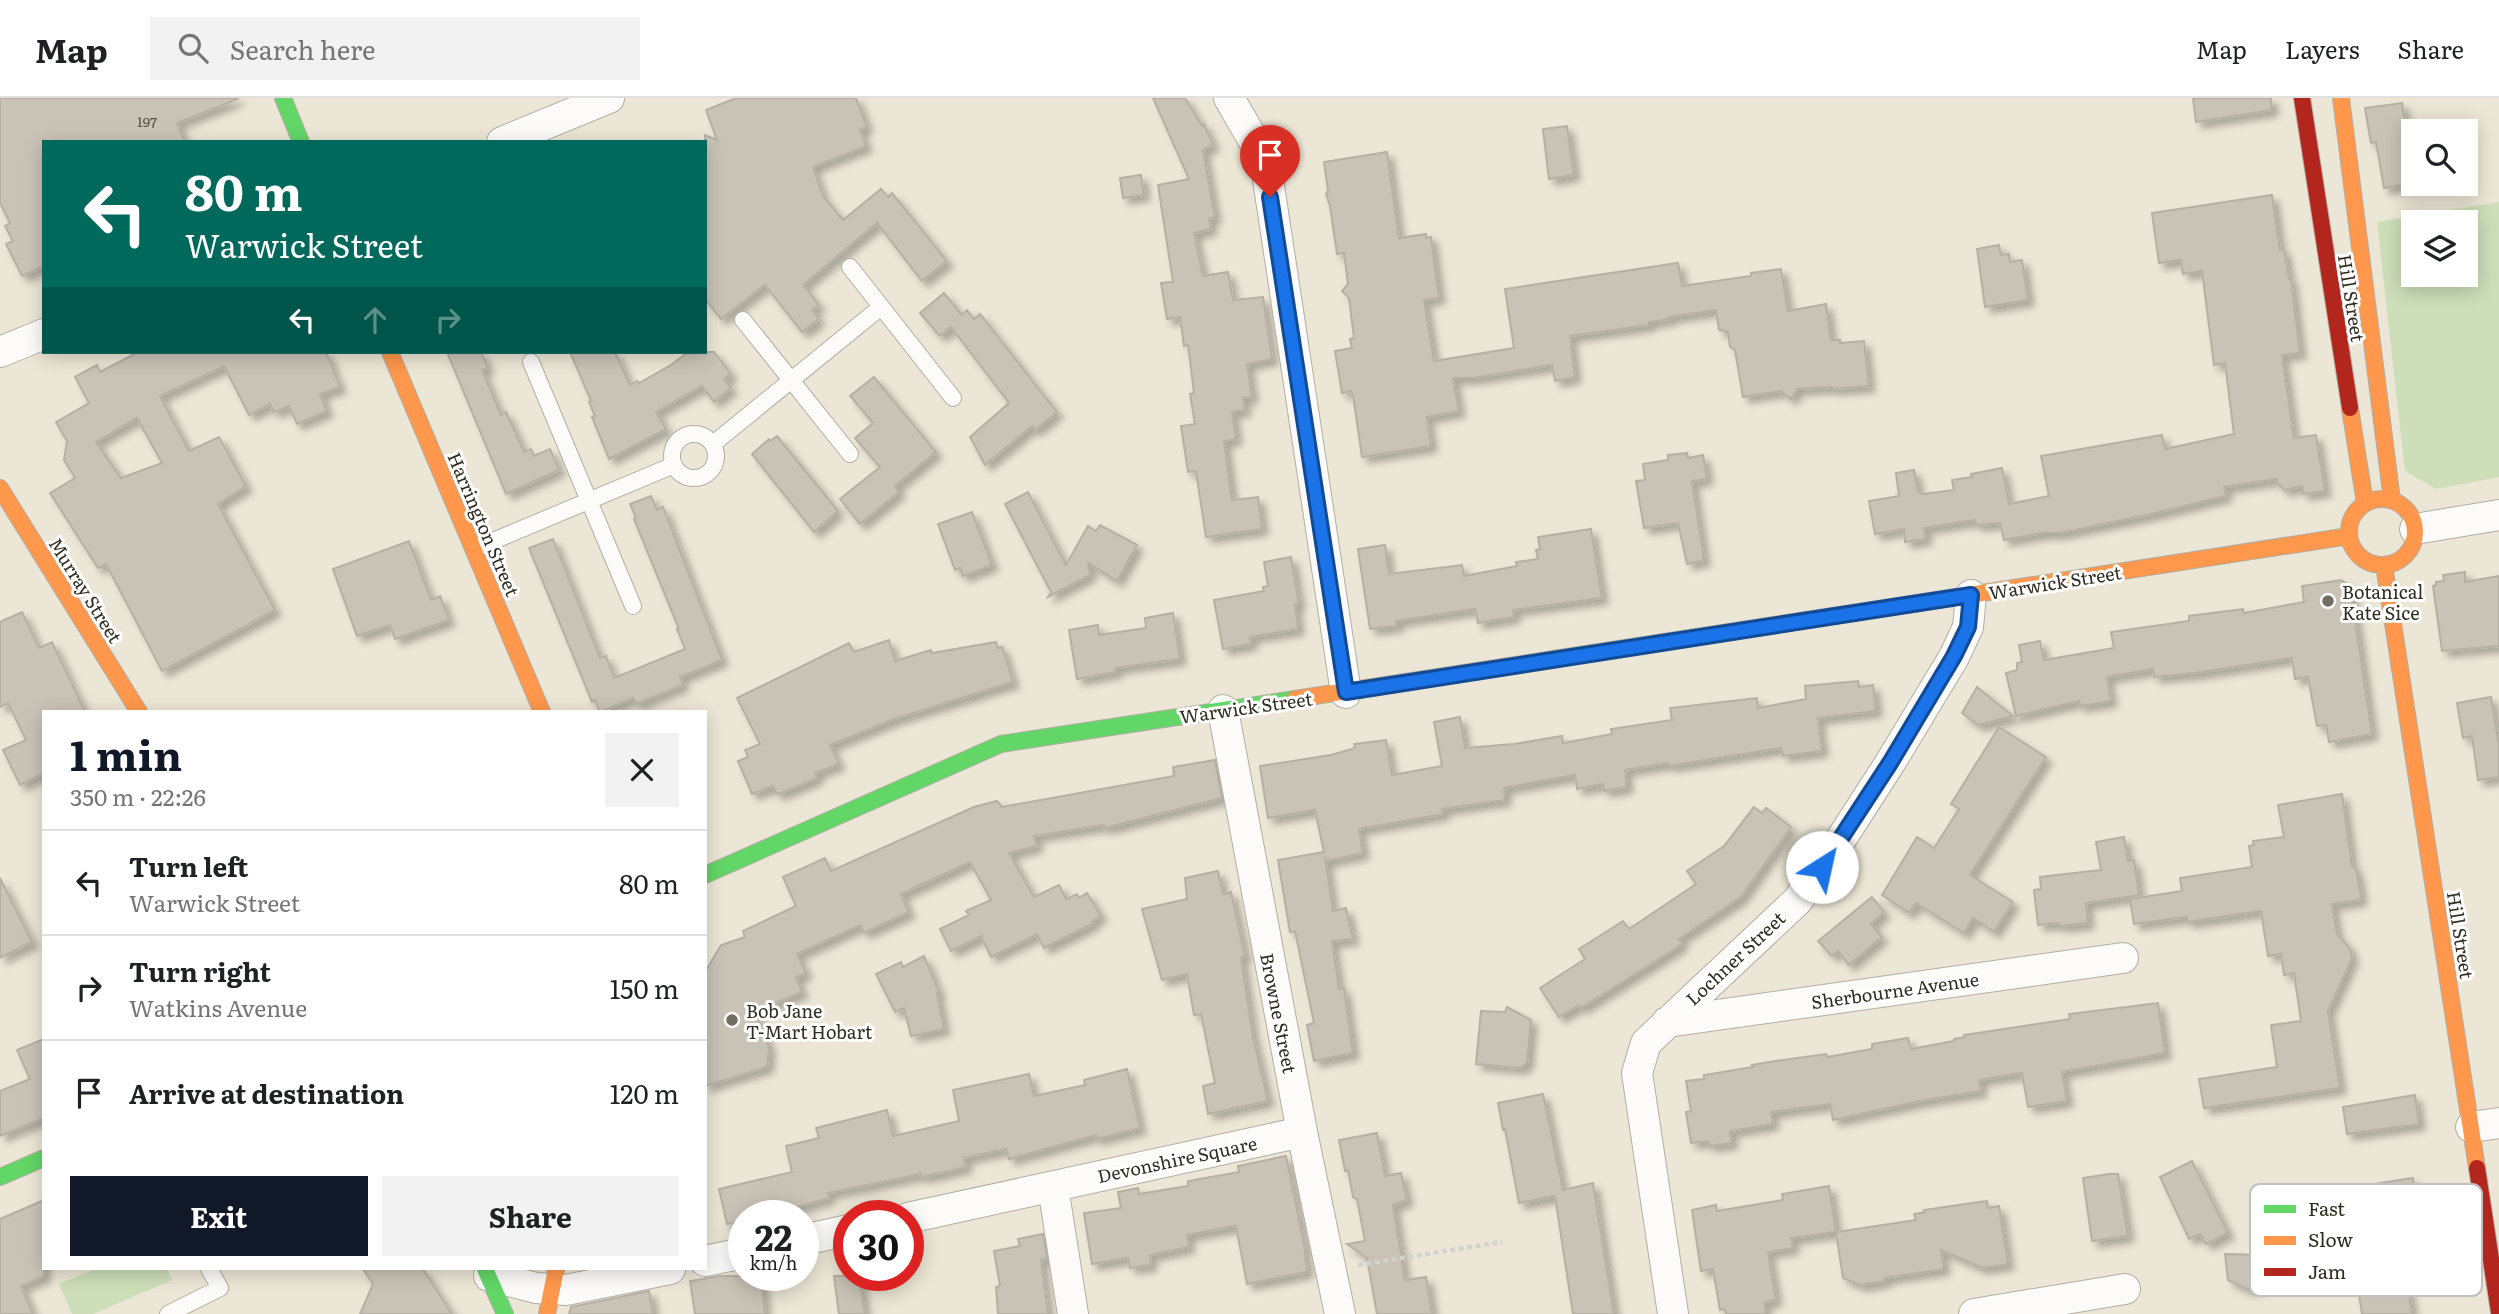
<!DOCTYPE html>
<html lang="en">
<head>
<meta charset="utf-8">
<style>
	body { margin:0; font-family:Literata,serif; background:#f2f2f2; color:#202124; height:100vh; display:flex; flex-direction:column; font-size:26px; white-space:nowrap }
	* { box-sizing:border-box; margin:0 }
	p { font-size:23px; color:#757577 }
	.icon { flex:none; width:38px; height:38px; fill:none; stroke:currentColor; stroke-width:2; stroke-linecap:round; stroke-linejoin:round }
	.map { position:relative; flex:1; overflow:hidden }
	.drawer { position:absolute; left:42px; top:612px; width:665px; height:560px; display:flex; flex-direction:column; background:#fff; border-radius:0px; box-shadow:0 4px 18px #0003 }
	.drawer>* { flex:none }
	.banner { position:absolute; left:42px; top:42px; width:665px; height:214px; border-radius:0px; box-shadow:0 4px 18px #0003; background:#00695c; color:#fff; overflow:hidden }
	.buttons { position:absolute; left:2401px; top:21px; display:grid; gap:14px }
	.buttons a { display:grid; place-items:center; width:77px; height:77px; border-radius:0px; background:#fff; box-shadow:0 4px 18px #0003; font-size:35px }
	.speed { position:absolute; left:728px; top:1102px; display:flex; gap:14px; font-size:35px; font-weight:700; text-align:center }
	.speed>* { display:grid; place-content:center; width:91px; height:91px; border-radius:50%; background:#fff; box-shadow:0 4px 18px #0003; line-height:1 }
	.speed small { font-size:18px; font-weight:400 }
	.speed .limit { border:10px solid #d22; background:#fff; color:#111 }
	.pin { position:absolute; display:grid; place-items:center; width:60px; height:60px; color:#fff; margin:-72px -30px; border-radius:50% 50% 50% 0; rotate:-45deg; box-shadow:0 0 7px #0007 }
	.pin .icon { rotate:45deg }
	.me { position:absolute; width:77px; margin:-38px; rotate:35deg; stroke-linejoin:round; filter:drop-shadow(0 0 5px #0008) }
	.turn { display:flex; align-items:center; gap:24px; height:147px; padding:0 28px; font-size:32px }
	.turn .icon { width:91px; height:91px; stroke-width:2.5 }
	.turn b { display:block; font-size:49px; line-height:60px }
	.lanes { display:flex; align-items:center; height:66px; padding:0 28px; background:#0003; justify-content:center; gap:35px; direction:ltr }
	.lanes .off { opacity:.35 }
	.round { display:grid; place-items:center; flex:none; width:74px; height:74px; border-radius:0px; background:#f2f2f2 }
	.summary { display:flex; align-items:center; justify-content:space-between; height:119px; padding:0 28px }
	h1 { font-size:42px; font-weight:700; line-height:52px; color:#111827 }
	.cta { display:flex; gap:14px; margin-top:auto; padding:14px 28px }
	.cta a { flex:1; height:80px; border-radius:0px; background:#111827; color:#fff; font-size:28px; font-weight:700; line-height:80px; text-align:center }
	.cta a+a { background:#f2f2f2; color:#202124 }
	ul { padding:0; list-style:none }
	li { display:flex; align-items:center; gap:21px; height:105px; padding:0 28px; border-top:2px solid #e0e0e0 }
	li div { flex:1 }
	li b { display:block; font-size:26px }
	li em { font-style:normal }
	header { display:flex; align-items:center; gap:42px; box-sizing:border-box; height:98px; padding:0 35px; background:#fff; border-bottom:2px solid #e0e0e0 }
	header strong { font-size:33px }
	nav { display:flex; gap:38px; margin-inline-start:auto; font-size:24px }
	.search { width:490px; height:63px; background:#f2f2f2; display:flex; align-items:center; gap:18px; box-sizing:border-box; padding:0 24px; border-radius:0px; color:#757577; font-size:26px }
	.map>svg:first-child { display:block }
	.green { fill:#cddeb9; fill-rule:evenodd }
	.building { fill:#c9c3b7; stroke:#b6b0a4; stroke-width:2; fill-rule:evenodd; filter:url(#shadow) }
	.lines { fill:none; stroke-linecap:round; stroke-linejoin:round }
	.lane-casing { stroke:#b2aea2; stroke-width:18 }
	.street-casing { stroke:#b2aea2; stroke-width:32 }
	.fast-casing { stroke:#b2aea2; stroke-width:18 }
	.slow-casing { stroke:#b2aea2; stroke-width:18 }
	.jam-casing { stroke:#b2aea2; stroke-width:18 }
	.path { stroke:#d3d2ce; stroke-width:4.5; stroke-dasharray:5 3.5; stroke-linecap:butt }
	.lane { stroke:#fcfbf9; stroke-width:16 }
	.street { stroke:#fcfbf9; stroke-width:30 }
	.fast { stroke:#63d668; stroke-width:16 }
	.slow { stroke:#ff974d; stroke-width:16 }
	.jam { stroke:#b3261e; stroke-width:16 }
	.route-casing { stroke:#114b97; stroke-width:18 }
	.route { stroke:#1a73e8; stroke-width:12 }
	.poi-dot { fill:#726d60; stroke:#fff; stroke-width:2.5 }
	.labels { text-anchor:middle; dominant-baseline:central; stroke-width:6; stroke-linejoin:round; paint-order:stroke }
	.number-label { font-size:14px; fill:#565246 }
	.street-label { font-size:18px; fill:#302c20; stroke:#fff }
	.poi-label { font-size:18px; fill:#302c20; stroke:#fff; text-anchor:start }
	.key { fill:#fff; stroke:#c1c0bc; stroke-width:2 }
	.key-label { font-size:19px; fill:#302c20 }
</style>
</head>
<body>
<header>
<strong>Map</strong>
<div class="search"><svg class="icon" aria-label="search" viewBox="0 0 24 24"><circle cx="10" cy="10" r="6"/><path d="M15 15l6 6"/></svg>Search here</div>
<nav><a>Map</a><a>Layers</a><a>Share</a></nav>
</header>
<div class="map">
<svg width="2499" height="1216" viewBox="0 0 2499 1216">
	<defs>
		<filter id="shadow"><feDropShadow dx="6" dy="6" stdDeviation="3.5" flood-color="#0004"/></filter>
	</defs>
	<rect width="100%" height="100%" fill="#ece6d6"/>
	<path class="green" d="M2499,104V379L2436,391L2405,373L2377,124ZM2413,124H2466V177H2413Z
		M95,1171H167L172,1182L93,1216H72L59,1186Z"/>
	<path class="building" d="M0,0H237L238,1L177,25L185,44H44V168L22,178L6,146L13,143L5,128L10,125L0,105Z
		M736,0H856L867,29L860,32L866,48L813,69L823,98L843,122L881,91L888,99L892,95L947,163L922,183L877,125L803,187L819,207L812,212L819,221L802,234L765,187L721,221L705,201V37L717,42L706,12Z
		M1153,0H1185L1202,28L1204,26L1213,47L1203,52L1215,119L1209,121L1211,131L1194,135L1203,178L1228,174L1233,202L1263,199L1272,261L1247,266L1252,299L1243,300L1245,312L1232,314L1236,341L1224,343L1232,402L1258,399L1262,431L1206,439L1196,373L1188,374L1181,328L1195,326L1190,296L1194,295L1188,247L1184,248L1180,219L1167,221L1161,185L1173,184L1158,87L1189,81Z
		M2193,0H2271L2272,12L2196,24Z
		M2402,5L2406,33L2413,32V85L2384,90L2376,44L2371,45L2365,10Z
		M1567,28L1574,77L1549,81L1543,31Z
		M1387,54L1399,140L1426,136V140L1431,139L1439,200L1424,202L1434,263L1514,250L1505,191L1678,165L1682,188L1751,178V175L1781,171L1788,213L1826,206L1831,242H1840V245L1864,243L1869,288L1832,291V289L1797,291L1791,301L1781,293L1743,299L1735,252L1730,249L1728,234L1719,232L1716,212L1669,219V221L1649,224V227L1570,238L1575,279L1555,283L1552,267L1474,280H1453L1459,313L1427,319L1431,348L1362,359L1353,297L1351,293L1342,295L1335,253L1352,250L1350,241L1354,240L1349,200L1342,193L1348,186L1344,155L1337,156L1330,108L1326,96L1328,93L1324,64Z
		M1141,77L1144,97L1123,100L1120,80Z
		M2272,97L2280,152L2284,151L2289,181H2291L2300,255L2282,257L2294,340L2316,337L2325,393L2303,396L2302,388L2285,392L2277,385V381L2224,389L2226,398L2147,417L2060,435H2042L2004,442L2000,425L1976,427L1975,422L1924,430L1926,441L1905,444L1904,431L1875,436L1869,403L1899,398L1896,375L1914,372L1918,394L1923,396L1954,392L1952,382L1972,379L1971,376L2002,370L2009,406L2049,398L2041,358L2162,337L2165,351L2234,336L2225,265L2214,267L2202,173L2183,176L2181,162L2159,165L2152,115Z
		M1999,147L2001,157L2009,156L2010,164L2022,162L2028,202L1985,209L1977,151Z
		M944,195L962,217L967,212L974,221L980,216L1057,314L1035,332L1032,328L985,367L970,339L1009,305L951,229L940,238L920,215Z
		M138,254H326L340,289L320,296L327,313L297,326L289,308L274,314L270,306L249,317L224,268L160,298L189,353L219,339L246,388L218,406L275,512L162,573L106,466L98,470L50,395L75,380L64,362L67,343L56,324L89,305L75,279L97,267L100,274ZM137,320L162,365L121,380L96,344Z
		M447,254H481L488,270L482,272L501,317L506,314L524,354L531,351L534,358L550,351L559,372L506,396Z
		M570,254H615L630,287L637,283L639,285L671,267L688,254H714L731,276L724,281L731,290L714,304L702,288L656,314L666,331L609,361L592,319L595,318L589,304L591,303Z
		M874,279L936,354L895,388L899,394L860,426L840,401L880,369L855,340L873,325L850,298Z
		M777,338L838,413L814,434L752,356L769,341L770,343Z
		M1687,355L1688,360L1703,357L1707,381L1692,383L1704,462L1687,466L1678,425L1644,430L1636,383L1645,382L1643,366L1668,362V357Z
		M1028,394L1066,467L1088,428L1096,433L1100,427L1137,447L1117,483L1088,465L1090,477L1048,499L1051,494L1005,406Z
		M651,398L657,412L663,409L722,562L680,579L683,587L636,606L633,600L600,614L595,602L592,604L529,450L553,441L600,560L606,558L614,580L685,551L677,531H679L634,421L636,420L630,406Z
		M972,414L992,467L963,478L960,470L955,472L938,426Z
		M1591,431L1602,500L1513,512L1514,519L1478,525L1475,511L1396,523L1397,528L1370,531L1358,451L1385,447L1389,476L1462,467L1464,478L1517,468L1516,464L1538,461L1536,452L1540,451L1538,439Z
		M409,443L431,502L440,498L449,522L395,541L390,527L357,538L333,471Z
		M1291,459L1299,506H1295L1298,531L1250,539L1251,546L1223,551L1214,502L1264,493L1263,489L1268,488L1264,464Z
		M2465,474V484L2499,478V548L2442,553L2433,488L2436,487V484L2444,483L2443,477Z
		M2341,482L2350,488L2372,636L2329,644L2326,627L2317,628L2308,579L2295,581L2292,560L2196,575L2154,579L2153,571L2107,579L2111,603L2080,608L2079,603L2016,618L2006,575L2017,572V565L2022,564L2019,547L2040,543L2044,562L2114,550L2111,534L2189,523V518L2243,511L2244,515L2304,504L2302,488Z
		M22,514L39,550L52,544L85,614H44V680L42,676L20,687L3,652L26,642L8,605L0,609V524Z
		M1173,515L1180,561L1115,570L1116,574L1077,581L1069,532L1098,527L1099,537L1146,530L1145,520Z
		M889,542L895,563L931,552L932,555L996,544L998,550L1002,549L1013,584L894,621L830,647L839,666L815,675L817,680L779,696L776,695L773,688L752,696L738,663L748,659L745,652L760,646L737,600L849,545L854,554Z
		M1858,583L1859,589L1873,587L1876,613L1818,620L1822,653L1783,658L1781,650L1669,668L1668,665L1625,672L1627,689L1604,693L1603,686L1577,691L1575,677L1504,690L1505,702L1442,711L1443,716L1359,731L1363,755L1326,763L1325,759L1333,813L1346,810L1353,841L1332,843L1339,891L1344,890L1353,955L1314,963L1307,927L1314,925L1295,833L1290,834L1278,762L1324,754L1315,712L1268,720L1260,668L1331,657L1352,651L1355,649L1354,646L1386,642L1392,677L1442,668L1434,624L1460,619L1465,650L1514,646L1562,638L1563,645L1612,636L1611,631L1672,622L1670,610L1757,600L1758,610L1806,601L1805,588Z
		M1977,589L2013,618L1978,627L1962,615Z
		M2491,599L2499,648V679L2478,682L2472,638L2463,640L2457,605Z
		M1999,629L2046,659L1970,777L2013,804L1994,834L1973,820L1964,835L1916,805L1909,815L1882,797L1917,739L1934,750L1959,711L1951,706Z
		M1215,662L1222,700L1105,730L1104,727L1034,738L1037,748L1009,755L1034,799L1059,787L1066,801L1077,796L1079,800L1087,795L1101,818L1091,824L1092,826L1044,850L1037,836L991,859L981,838L951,853L940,831L969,817L966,813L991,802L970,764L901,796L909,814L864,835L860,827L797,856L806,875L796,879L802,894L755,913L769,949L767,969L705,988V874L721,847L745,839L743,833L796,808L783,779L825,760L831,773L974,709L997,703L1002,709L1174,678L1173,669Z
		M2342,696L2352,768L2356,770L2361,799L2359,802L2332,806L2337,836L2350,850L2352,860L2328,913L2340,990L2204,1010L2199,981L2277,969L2271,927L2301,923L2294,875L2284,877L2281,856L2268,858L2261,813L2187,824V819L2134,826L2130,801L2182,793L2180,780L2252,769L2249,748L2254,747L2253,743L2284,739L2278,707Z
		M1754,709L1762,715L1766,710L1791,729L1741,799L1679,841L1682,846L1659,861L1581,910L1579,907L1559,919L1540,890L1585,861L1579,851L1623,823L1629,831L1696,786L1687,773L1724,748Z
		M2124,739L2128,763L2134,762L2139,797L2086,805L2088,825L2059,828V825L2038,827L2034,792L2041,791L2040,779L2101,772L2096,744Z
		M1218,773L1223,796L1231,794L1245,859L1241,860L1253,939L1268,1003L1208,1016L1203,988L1215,985L1201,916L1194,917L1187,876L1162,882L1142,811L1187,801L1185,780Z
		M0,780L32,844L0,860Z
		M1872,799L1884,814L1871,826L1882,839L1849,867L1838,853L1832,858L1818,843Z
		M924,858L939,894L937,895L944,931L911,938L904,910L895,914L876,876L901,864L903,869Z
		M2158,905L2165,955L2062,974L2067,1003L2028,1009L2022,975L1979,982L1981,993L1920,1003L1833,1022L1830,1006L1771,1014L1773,1026L1730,1033L1732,1045L1709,1048L1708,1043L1691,1045L1686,1014L1691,1013L1686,983L1704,981V977L1753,969L1752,967L1769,964L1826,956L1827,959L1872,951V946L1908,940L1911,951L1954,943V941L1965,939L1964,937L2070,921L2069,916Z
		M1507,909L1531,922L1527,965L1520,970L1476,966L1481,913L1505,914Z
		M44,941V1020L0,1038V993L30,981L17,952Z
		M1127,971L1140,1030L1097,1041L1096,1037L1009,1061L1006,1051L964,1060L966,1069L922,1079L921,1076L828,1095L829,1100L765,1118H744V1122L727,1126L719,1091L792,1074L786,1048L819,1040L816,1030L887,1012L893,1038L959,1023L953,992L1029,976L1034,998L1085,987L1084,982Z
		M1543,996L1563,1092L1593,1085L1614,1216H1573L1555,1098L1519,1105L1505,1031L1503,1032L1498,1005Z
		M2415,997L2419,1026L2347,1036L2343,1009Z
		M1377,1035L1385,1078L1401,1075L1407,1102L1393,1107L1405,1182L1426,1179L1432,1216H1377L1367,1160L1347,1146L1365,1143L1357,1101L1353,1099L1348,1072L1345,1073L1339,1042Z
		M1286,1058L1304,1146L1307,1174L1247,1186L1236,1128L1187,1137L1189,1149L1150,1157L1151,1167L1130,1170L1128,1160L1092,1166L1084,1115L1121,1110L1118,1094L1138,1090L1139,1096L1188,1088V1083L1239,1074L1238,1068Z
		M2192,1063L2228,1135L2206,1146L2200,1136L2189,1141L2160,1079Z
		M2109,1076H2118L2128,1138L2092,1143L2083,1080Z
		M2413,1080L2423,1144L2401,1148L2412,1216H2362L2358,1190L2383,1185L2374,1137H2368L2363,1104L2369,1103L2367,1087Z
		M1829,1088L1836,1134L1791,1140L1793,1150L1768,1154L1776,1202L1764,1204L1766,1216H1726L1725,1211L1720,1212L1713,1171L1701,1173L1692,1112L1716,1107L1717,1113L1783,1102L1782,1096Z
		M44,1102V1178L21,1188L33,1216H0V1121Z
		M1987,1103L1988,1110L1999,1108L2008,1166L1982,1170L1941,1152L1944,1171L1884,1180L1885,1183L1860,1187L1843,1180L1836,1134L1916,1122L1914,1116L1925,1114L1924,1112Z
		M1043,1136L1047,1160L1041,1161L1048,1216H998L996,1189L1000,1188L994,1153L1020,1148L1018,1141Z
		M2225,1156L2263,1157L2267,1188L2247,1191L2228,1182Z
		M363,1171H423L452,1216H360L373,1186Z
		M720,1178H761L765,1216H695L690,1183Z
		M834,1178H859L865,1216H839Z
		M649,1193L653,1216H569L571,1209Z"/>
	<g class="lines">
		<g class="lane-casing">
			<path id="lane" d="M850,169L953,300
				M743,222L850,356
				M531,264L633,508
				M672 358a22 22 0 1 1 44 0a22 22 0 1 1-44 0Z
				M713,346L881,209
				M474,451L674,367
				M168,1216L220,1190L209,1171"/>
		</g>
		<g class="street-casing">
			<path id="street" d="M1229,0L1262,57L1267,75L1346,595
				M502,44L609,0
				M0,254L44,236
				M2415,431L2499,417
				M1223,612L1302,1034L1340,1216
				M1667,924L2123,860
				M2471,1029L2499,1025
				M1053,1089L1073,1216
				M908,1120L1302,1034
				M803,1142L849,1132
				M705,1163L744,1155
				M489,1178L536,1190L566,1192L670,1171
				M1673,1216L1637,975L1646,945L1797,803L1834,752L1890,665L1954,559L1968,529L1971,497
				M1974,1216L2125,1191"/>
		</g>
		<g class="fast-casing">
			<path id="fast" d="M283,0L301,44
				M1573,558L1950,500
				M705,777L1001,646L1295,601
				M0,1079L44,1060
				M485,1171L505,1216"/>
		</g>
		<g class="slow-casing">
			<path id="slow" d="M2341,0L2392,402
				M390,254L542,614
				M2350,310L2365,405
				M0,390L139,614
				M2349 434a33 33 0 1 1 66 0a33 33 0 1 1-66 0Z
				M2384,467L2477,1070
				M1950,500L2349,438
				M1295,601L1573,558
				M547,1216L556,1171"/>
		</g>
		<g class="jam-casing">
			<path id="jam" d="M2302,0L2350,310
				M2477,1070L2499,1214"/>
		</g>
		<path class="path" d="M1358,1167L1502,1144"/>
		<use href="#lane" class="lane"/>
		<use href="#street" class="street"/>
		<use href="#fast" class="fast"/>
		<use href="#slow" class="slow"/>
		<use href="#jam" class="jam"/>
	</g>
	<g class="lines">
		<g class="route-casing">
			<path id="route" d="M1270,99L1346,594L1971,497L1968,529L1954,558L1890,665L1822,769"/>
		</g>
		<use href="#route" class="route"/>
	</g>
	<g class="poi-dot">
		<circle cx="2328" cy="503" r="7"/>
		<circle cx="732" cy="922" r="7"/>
	</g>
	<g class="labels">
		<g class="number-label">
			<text x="147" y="23">197</text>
		</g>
		<g class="street-label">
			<text transform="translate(2352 200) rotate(81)">Hill Street</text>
			<text transform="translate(484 426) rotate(67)">Harrington Street</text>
			<text transform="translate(2055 484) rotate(-9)">Warwick Street</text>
			<text transform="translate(86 492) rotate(58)">Murray Street</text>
			<text transform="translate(1246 609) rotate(-8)">Warwick Street</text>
			<text transform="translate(2461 837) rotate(81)">Hill Street</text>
			<text transform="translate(1735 860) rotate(-43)">Lochner Street</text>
			<text transform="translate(1895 892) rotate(-8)">Sherbourne Avenue</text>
			<text transform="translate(1279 915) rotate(79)">Browne Street</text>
			<text transform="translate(1177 1061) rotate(-12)">Devonshire Square</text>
		</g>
		<g class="poi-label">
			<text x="2342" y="493">Botanical<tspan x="2342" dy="21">Kate Sice</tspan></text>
			<text x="746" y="912">Bob Jane<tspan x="746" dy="21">T-Mart Hobart</tspan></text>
		</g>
	</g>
	<rect x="2250" y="1086" width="232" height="112" rx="10" class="key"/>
	<rect x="2264" y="1107" width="32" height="8" fill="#63d668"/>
	<rect x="2264" y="1138" width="32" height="9" fill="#ff974d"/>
	<rect x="2264" y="1170" width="32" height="8" fill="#b3261e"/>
	<g class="key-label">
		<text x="2308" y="1118">Fast</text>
		<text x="2308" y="1149">Slow</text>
		<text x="2308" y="1181">Jam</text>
	</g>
</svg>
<div class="buttons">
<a><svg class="icon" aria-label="search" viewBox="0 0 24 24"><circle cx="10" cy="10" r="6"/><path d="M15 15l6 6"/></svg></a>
<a><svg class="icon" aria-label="layers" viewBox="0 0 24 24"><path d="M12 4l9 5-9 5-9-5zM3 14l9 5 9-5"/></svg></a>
</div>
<div class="speed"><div>22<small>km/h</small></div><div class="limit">30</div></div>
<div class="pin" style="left:1270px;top:99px;background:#d93025"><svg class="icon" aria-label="arrive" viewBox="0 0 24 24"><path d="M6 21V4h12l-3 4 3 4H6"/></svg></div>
<svg class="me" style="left:1822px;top:769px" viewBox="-20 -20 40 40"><circle r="19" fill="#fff"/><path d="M0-13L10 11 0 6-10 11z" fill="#1a73e8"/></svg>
<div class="banner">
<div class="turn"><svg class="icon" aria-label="left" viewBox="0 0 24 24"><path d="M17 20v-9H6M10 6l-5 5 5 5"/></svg><div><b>80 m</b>Warwick Street</div></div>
<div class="lanes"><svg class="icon" aria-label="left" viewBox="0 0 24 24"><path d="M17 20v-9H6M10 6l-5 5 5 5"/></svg><svg class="icon off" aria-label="ahead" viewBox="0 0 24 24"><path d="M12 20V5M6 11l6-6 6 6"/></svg><svg class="icon off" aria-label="right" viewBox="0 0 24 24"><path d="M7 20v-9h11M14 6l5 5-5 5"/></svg></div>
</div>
<section class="drawer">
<div class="summary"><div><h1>1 min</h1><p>350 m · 22:26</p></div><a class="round"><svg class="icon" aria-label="close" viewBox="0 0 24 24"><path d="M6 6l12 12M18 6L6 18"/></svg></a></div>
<ul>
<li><svg class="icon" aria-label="left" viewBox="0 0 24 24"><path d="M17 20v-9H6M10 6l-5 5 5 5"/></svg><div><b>Turn left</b><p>Warwick Street</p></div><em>80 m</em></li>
<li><svg class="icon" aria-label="right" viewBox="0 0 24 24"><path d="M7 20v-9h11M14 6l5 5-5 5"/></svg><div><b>Turn right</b><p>Watkins Avenue</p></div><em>150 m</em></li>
<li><svg class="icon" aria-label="arrive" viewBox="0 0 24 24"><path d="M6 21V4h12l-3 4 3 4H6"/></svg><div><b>Arrive at destination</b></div><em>120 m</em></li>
</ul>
<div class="cta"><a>Exit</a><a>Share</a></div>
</section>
</div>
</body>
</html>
